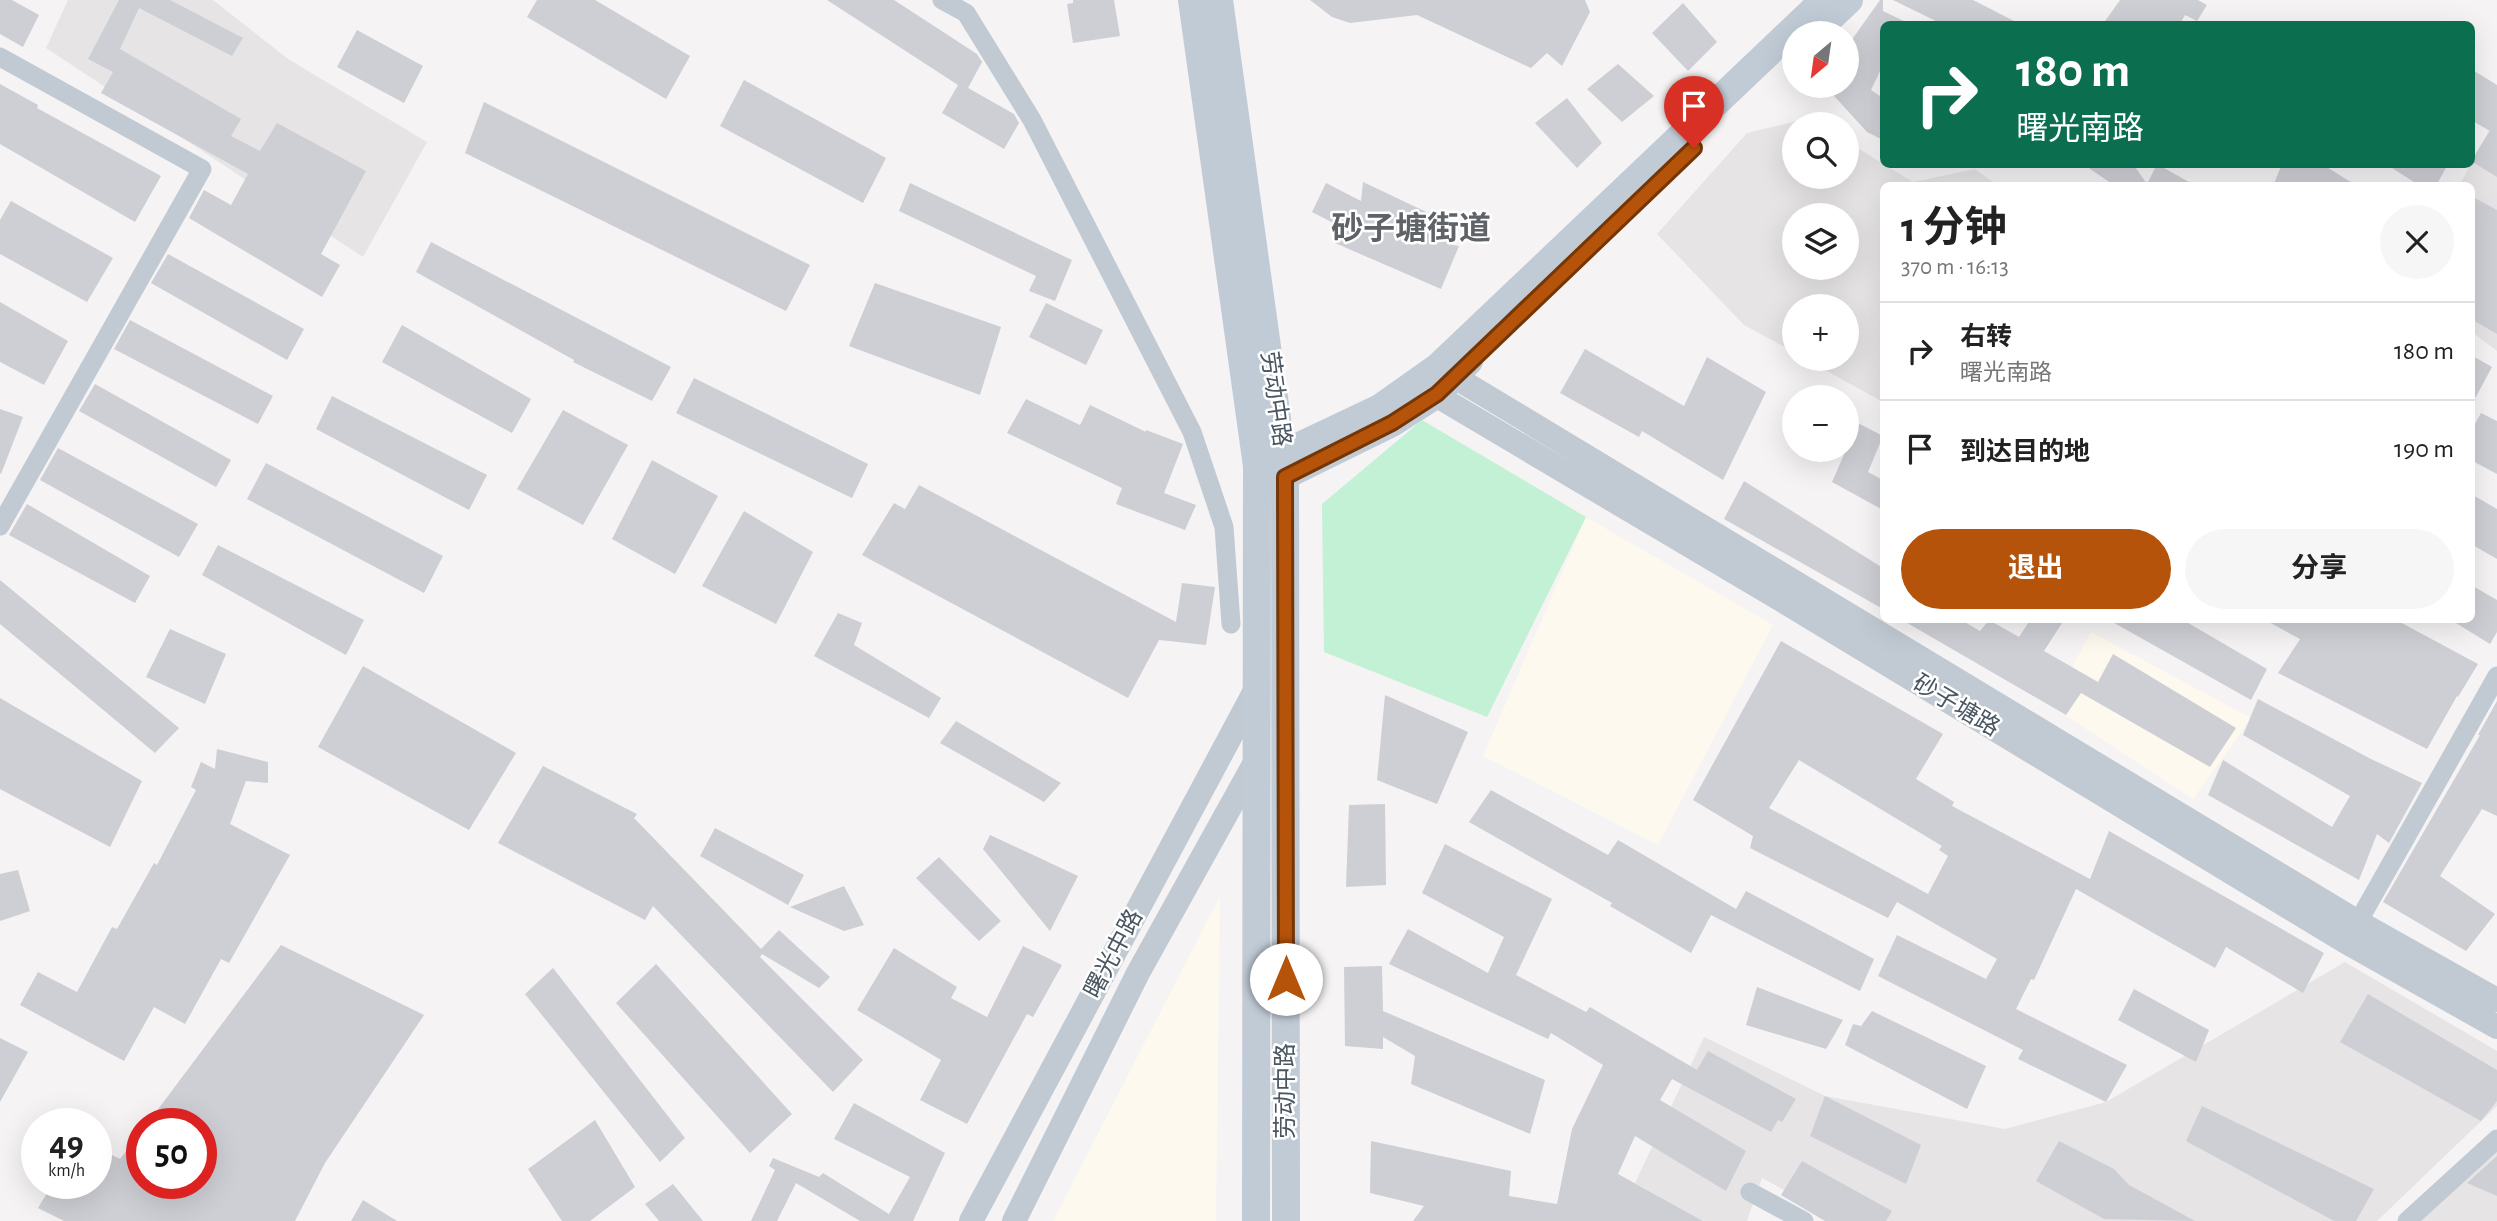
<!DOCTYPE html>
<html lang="zh">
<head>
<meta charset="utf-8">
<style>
	body { margin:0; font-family:"Alegreya Sans","Noto Sans SC",sans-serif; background:#f6f6f6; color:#222; height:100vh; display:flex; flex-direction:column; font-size:26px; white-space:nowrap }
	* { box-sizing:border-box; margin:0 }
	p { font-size:23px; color:#767676 }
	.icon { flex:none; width:38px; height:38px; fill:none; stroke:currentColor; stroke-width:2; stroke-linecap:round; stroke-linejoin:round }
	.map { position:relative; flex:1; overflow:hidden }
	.drawer { position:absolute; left:1880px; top:182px; width:595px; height:441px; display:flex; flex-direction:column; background:#fff; border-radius:10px; box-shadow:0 7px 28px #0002 }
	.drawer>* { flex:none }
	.guide { position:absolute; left:1880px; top:21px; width:595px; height:147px; border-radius:10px; box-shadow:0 7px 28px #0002; background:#0b6e4f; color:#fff; overflow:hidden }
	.needle { width:46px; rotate:209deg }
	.tools { position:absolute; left:1782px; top:21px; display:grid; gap:14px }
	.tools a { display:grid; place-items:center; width:77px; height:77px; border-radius:50%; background:#fff; box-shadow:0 7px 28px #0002; font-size:35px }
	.speed { position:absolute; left:21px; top:1108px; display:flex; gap:14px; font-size:35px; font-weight:700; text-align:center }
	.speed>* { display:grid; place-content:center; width:91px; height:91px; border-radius:50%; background:#fff; box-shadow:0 7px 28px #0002; line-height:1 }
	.speed small { font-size:18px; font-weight:400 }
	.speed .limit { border:10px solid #d22; background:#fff; color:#111 }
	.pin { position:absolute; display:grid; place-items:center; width:60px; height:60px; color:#fff; margin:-72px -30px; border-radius:50% 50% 50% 0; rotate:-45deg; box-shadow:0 0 7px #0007 }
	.pin .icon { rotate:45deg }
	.me { position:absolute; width:77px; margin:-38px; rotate:0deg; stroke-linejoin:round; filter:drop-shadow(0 0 5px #0008) }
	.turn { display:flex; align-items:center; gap:24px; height:147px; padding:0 21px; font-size:32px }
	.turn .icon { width:91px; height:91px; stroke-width:2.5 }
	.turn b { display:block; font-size:49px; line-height:60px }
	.round { display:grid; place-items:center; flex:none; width:74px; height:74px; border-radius:37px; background:#f6f6f6 }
	.summary { display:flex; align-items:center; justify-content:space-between; height:119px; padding:0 21px }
	h1 { font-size:42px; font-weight:700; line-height:52px }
	.action { display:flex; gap:14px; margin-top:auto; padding:14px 21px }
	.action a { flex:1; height:80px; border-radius:42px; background:#b45309; color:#fff; font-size:28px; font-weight:700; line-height:80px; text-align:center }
	.action a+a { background:#f6f6f6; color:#222 }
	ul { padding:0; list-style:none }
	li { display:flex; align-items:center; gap:21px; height:98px; padding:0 21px; border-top:2px solid #e0e0e0 }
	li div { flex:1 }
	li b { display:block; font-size:26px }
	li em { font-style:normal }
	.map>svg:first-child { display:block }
	.commercial { fill:#fdf9ef }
	.education { fill:#e6e4e5; fill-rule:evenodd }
	.green { fill:#c3f1d5 }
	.building { fill:#cdcfd5; fill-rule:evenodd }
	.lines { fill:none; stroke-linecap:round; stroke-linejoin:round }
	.minor { stroke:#c1cad2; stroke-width:19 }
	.tertiary { stroke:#c1cad2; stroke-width:24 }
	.secondary { stroke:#c1cbd6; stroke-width:28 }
	.route-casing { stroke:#753606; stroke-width:18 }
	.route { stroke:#b45309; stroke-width:12 }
	.labels { text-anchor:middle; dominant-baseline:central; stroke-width:5; stroke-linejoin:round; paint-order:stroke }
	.street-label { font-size:24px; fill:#4a5661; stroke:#fff }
	.district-label { font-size:32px; font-weight:bold; fill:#5f6368; stroke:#fff }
</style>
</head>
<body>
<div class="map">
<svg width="2497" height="1221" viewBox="0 0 2497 1221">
	<rect width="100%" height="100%" fill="#f5f3f3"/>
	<path class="commercial" d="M1586,517L1773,625L1658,845L1483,756Z
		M2091,632L2251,718L2193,799L2051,706Z
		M1220,896L1216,1221H1053Z"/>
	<path class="education" d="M68,0H213L288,59L427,142L363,257L46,48Z
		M2497,115V351L2471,331V186H2459Z
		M1810,118L1820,124H1794V177H1846V141L1913,182L1975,169L1997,185L1883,186V402L1805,359H1846V306H1794V352L1744,325L1657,234L1747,133ZM1794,215H1846V268H1794Z
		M2345,962L2497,1051V1106L2377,1221H1841L1762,1178L1747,1221H1703L1635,1183L1704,1037L1825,1096L2005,1129L2106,1102Z
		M2497,1148V1221H2421Z"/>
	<path class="green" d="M1422,420L1586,517L1487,717L1324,652L1322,504Z"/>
	<path class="building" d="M0,0H12L39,15L23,47L0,34Z
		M119,0H170L243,38L232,56L139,8L120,49L241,119L231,136L260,151L277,123L366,171L321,254L340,265L322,297L189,218L204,190L231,205L248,174L101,93L113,72L88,59Z
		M537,0H595L690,56L666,99L527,17Z
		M827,0H894L977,54L982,62L968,88L1014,114L1019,123L1004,149L942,113L958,85Z
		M1073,0H1114L1120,36L1073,43L1067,4L1073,3Z
		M1310,0H1585L1590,12L1562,66L1547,53L1531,68L1417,15L1350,23L1332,17Z
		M1880,0H1883V11L1910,24H1883V65L1871,90L1883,98V140L1867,132L1825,86H1846V48Z
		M1893,0H1973L2020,24H1942Z
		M2120,0H2198L2207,5L2197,21L2185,15L2180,24H2103Z
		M1683,3L1717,42L1688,71L1652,33Z
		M357,30L423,66L404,103L337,67Z
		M1618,64L1654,96L1622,122L1587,89Z
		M2471,69L2497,85V177L2471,161L2490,131L2471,120Z
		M744,80L886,158L863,203L720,126Z
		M0,84L38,105L37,108L161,176L135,222L0,144Z
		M1567,98L1602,143L1577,168L1535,123Z
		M484,102L810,265L786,311L465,153Z
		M2083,164H2133L2147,184L2157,164L2196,186H2115Z
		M2282,164H2322L2357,186H2273Z
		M2386,164H2448L2436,186H2420Z
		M1363,182L1454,225L1447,244L1459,246L1441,289L1335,243L1343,228L1312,212L1326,183L1361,201Z
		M910,183L1072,260L1055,301L1029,291L1036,276L899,211Z
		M2471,196L2497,210V334L2471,319Z
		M11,201L113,258L87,302L0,254V220Z
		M431,242L671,367L652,401L573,362L574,360L416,272Z
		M168,254L304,329L287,360L151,283Z
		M875,283L1001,327L980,395L849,346Z
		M0,302L68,341L44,385L0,362Z
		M1046,303L1103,330L1086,365L1029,337Z
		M130,320L273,396L258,424L114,349Z
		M402,325L531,399L512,433L382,362Z
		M1585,349L1684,406L1707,357L1766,392L1723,480L1642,431L1639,437L1560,393Z
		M2471,355L2492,367L2471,406Z
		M694,378L868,464L852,498L676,413Z
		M95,384L231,460L216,487L79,411Z
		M332,396L487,475L469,510L316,429Z
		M1026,399L1080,425L1090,405L1146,432V430L1183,444L1164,493L1196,505L1185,530L1116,504L1122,488L1007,433Z
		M0,409L23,417L1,474L0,473Z
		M563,410L628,445L583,525L517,489Z
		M2481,413L2497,421V474L2471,460V431Z
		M1846,417L1883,436L1868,472L1883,480V510L1832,482L1846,450Z
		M58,448L198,524L179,557L40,480Z
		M652,460L718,496L675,574L612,539Z
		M266,463L443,556L424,593L247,499Z
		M1744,481L1883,568V609L1724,519Z
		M919,485L1176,622L1182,583L1215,587L1206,645L1159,640L1128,698L862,555L894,503L905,509Z
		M2471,494L2497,509V559L2471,544Z
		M27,504L150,576L135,603L9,535Z
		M744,511L813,552L776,624L702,586Z
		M218,545L364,620L346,655L202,575Z
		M0,580L145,700L179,728L155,753L0,624Z
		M2471,585L2497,600V632L2490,644L2451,620H2471Z
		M838,613L862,623L854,645L941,698L929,718L814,656Z
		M1902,620H1961L1980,631L1989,620L2019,637L2030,620H2064L2044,651L2098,682L2113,654L2236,728L2210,767L2081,693L2066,715Z
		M2109,620H2183L2267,669L2251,700Z
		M2265,620H2396L2478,664L2458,697L2457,696L2427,749L2278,673L2300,639Z
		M170,629L226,654L205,704L146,677Z
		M1781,641L1943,734L1916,779L1954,802L1952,806L2090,879L2109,831L2324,953L2303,993L2226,947L2215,968L2076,889L2034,980L2031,979L2016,1009L2127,1065L2106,1102L2018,1059L2023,1050L1878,976L1897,935L1986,979L1997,959L1897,902L1888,918L1750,848L1753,836L1693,800ZM1799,760L1942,846L1939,850L1948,856L1928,894L1769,808Z
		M363,666L516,753L469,830L318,747Z
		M1385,695L1468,732L1437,804L1377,780Z
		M0,698L142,781L110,847L0,789Z
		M2258,699L2371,759L2422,783L2389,843L2377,834L2359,880L2208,795L2223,760L2332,827L2350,796L2243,735Z
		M2497,701V816L2482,809L2440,876L2495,914L2466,951L2383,902L2480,735H2478Z
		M956,721L1061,783L1044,802L940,743Z
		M217,749L268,762V783L246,781L230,824L290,855L229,963L221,959L185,1024L154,1007L124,1061L20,1005L38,972L77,992L112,927L117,929L154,863L157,865L196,790L191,787L201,762L215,769Z
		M543,766L637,814L634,818L761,949L779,930L830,977L819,988L762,954L760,957L863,1060L833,1092L653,906L645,920L498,843Z
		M1491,790L1608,855L1618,840L1736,909L1746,891L1874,959L1860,991L1711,915L1691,953L1610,906L1612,903L1469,822Z
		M1385,804L1386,885L1346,887L1349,805Z
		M715,828L804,875L788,905L700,856Z
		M990,835L1078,876L1050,931L983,849Z
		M1445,844L1552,899L1516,975L1586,1012L1590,1007L1697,1070L1708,1051L1796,1099L1782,1122L1778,1120L1771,1132L1672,1079L1660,1100L1746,1151L1726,1191L1635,1136L1618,1174L1703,1221H1413L1424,1206L1370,1193L1371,1141L1511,1171L1509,1196L1557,1204L1572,1129L1603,1065L1551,1033L1548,1039L1389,964L1408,929L1488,973L1504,937L1422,893Z
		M939,857L1001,921L979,941L916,878Z
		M18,870L30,911L0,921V874Z
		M844,886L864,925L844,931L790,907Z
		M281,945L424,1015L325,1163L295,1221H64L38,1208L53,1183H96V1147L120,1159L142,1130V1183H201V1124H147Z
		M1023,946L1062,965L1033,1017L1027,1014L967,1124L920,1100L941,1060L857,1010L894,948L957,987L951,998L987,1017Z
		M656,964L792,1114L750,1153L616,1003Z
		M1382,966L1383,1011L1545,1080L1530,1134L1411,1084L1415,1056L1383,1037V1049L1345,1046L1344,967Z
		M553,968L685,1138L660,1162L525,994Z
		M1757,987L1843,1020L1826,1049L1746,1025Z
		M2134,989L2209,1030L2196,1062L2118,1020Z
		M2368,994L2497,1070V1101L2481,1121L2340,1042Z
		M1872,1011L1986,1066L1967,1109L1845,1045L1853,1024L1861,1026Z
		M0,1038L28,1052L0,1102Z
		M1825,1096L1921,1145L1906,1184L1810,1136Z
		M854,1103L945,1153L913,1221H860L796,1183L777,1221H751L775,1170L769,1166L773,1158L819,1177L823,1173L889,1214L910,1177L834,1139Z
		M2202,1106L2374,1189L2356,1221H2334L2186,1141Z
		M595,1120L635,1187L590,1221H562L528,1169Z
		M2059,1141L2114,1169L2129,1185L2195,1221L2104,1219L2036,1181Z
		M2497,1156V1196L2467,1183Z
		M1802,1161L1892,1211L1886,1221H1825L1781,1195Z
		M673,1184L703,1221H659L645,1204Z
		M363,1200L397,1221H351Z"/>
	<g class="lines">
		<path class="minor" d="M942,0L966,13L1032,120L1192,432L1224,527L1231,624
			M0,57L202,169L0,526
			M2358,922L2497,676
			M1750,1192L1804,1221
			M2407,1221L2497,1139"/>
		<path class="tertiary" d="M1438,367L2358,922L2497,1000
			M1422,387L1783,601L2346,942L2497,1027
			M971,1221L1257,687
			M1014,1221L1138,973L1258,757"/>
		<path class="secondary" d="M1192,0L1257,466L1256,1221
			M1219,0L1285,477L1286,1221
			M1816,31L1849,0
			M1266,462L1380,408L1438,367L1824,0
			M1270,483L1392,423L1437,394L1469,361"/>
	</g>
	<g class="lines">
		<g class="route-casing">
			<path id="route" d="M1286,979L1285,477L1392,423L1437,394L1694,148"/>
		</g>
		<use href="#route" class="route"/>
	</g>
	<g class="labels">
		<g class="street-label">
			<text transform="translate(1275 399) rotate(82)">劳动中路</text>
			<text transform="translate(1956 706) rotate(31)">砂子塘路</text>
			<text transform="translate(1114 954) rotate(-62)">曙光中路</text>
			<text transform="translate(1286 1091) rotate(-90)">劳动中路</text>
		</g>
		<g class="district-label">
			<text x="1411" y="229">砂子塘街道</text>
		</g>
	</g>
</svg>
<div class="tools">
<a><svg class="needle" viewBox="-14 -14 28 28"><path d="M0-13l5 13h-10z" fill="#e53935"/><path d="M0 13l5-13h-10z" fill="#767676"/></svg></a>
<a><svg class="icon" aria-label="search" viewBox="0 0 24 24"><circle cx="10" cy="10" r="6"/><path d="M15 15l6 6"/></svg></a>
<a><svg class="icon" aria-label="layers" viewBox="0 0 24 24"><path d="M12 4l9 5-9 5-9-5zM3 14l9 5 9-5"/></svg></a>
<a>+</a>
<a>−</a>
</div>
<div class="speed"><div>49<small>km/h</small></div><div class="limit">50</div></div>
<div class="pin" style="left:1694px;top:148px;background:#d93025"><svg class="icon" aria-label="arrive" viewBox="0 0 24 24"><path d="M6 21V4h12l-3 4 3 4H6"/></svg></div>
<svg class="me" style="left:1286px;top:979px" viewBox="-20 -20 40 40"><circle r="19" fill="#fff"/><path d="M0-13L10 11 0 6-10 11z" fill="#b45309"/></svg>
<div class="guide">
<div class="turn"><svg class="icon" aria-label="right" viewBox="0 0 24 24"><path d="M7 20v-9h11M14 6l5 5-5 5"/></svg><div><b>180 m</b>曙光南路</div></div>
</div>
<section class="drawer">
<div class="summary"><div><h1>1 分钟</h1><p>370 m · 16:13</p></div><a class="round"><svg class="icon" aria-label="close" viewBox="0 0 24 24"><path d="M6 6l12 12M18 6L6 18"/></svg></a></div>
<ul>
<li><svg class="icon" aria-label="right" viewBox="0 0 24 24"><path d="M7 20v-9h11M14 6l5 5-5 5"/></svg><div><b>右转</b><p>曙光南路</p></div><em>180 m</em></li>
<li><svg class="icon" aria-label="arrive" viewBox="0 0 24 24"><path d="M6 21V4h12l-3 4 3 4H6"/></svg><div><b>到达目的地</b></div><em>190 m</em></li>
</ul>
<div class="action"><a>退出</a><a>分享</a></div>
</section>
</div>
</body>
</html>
